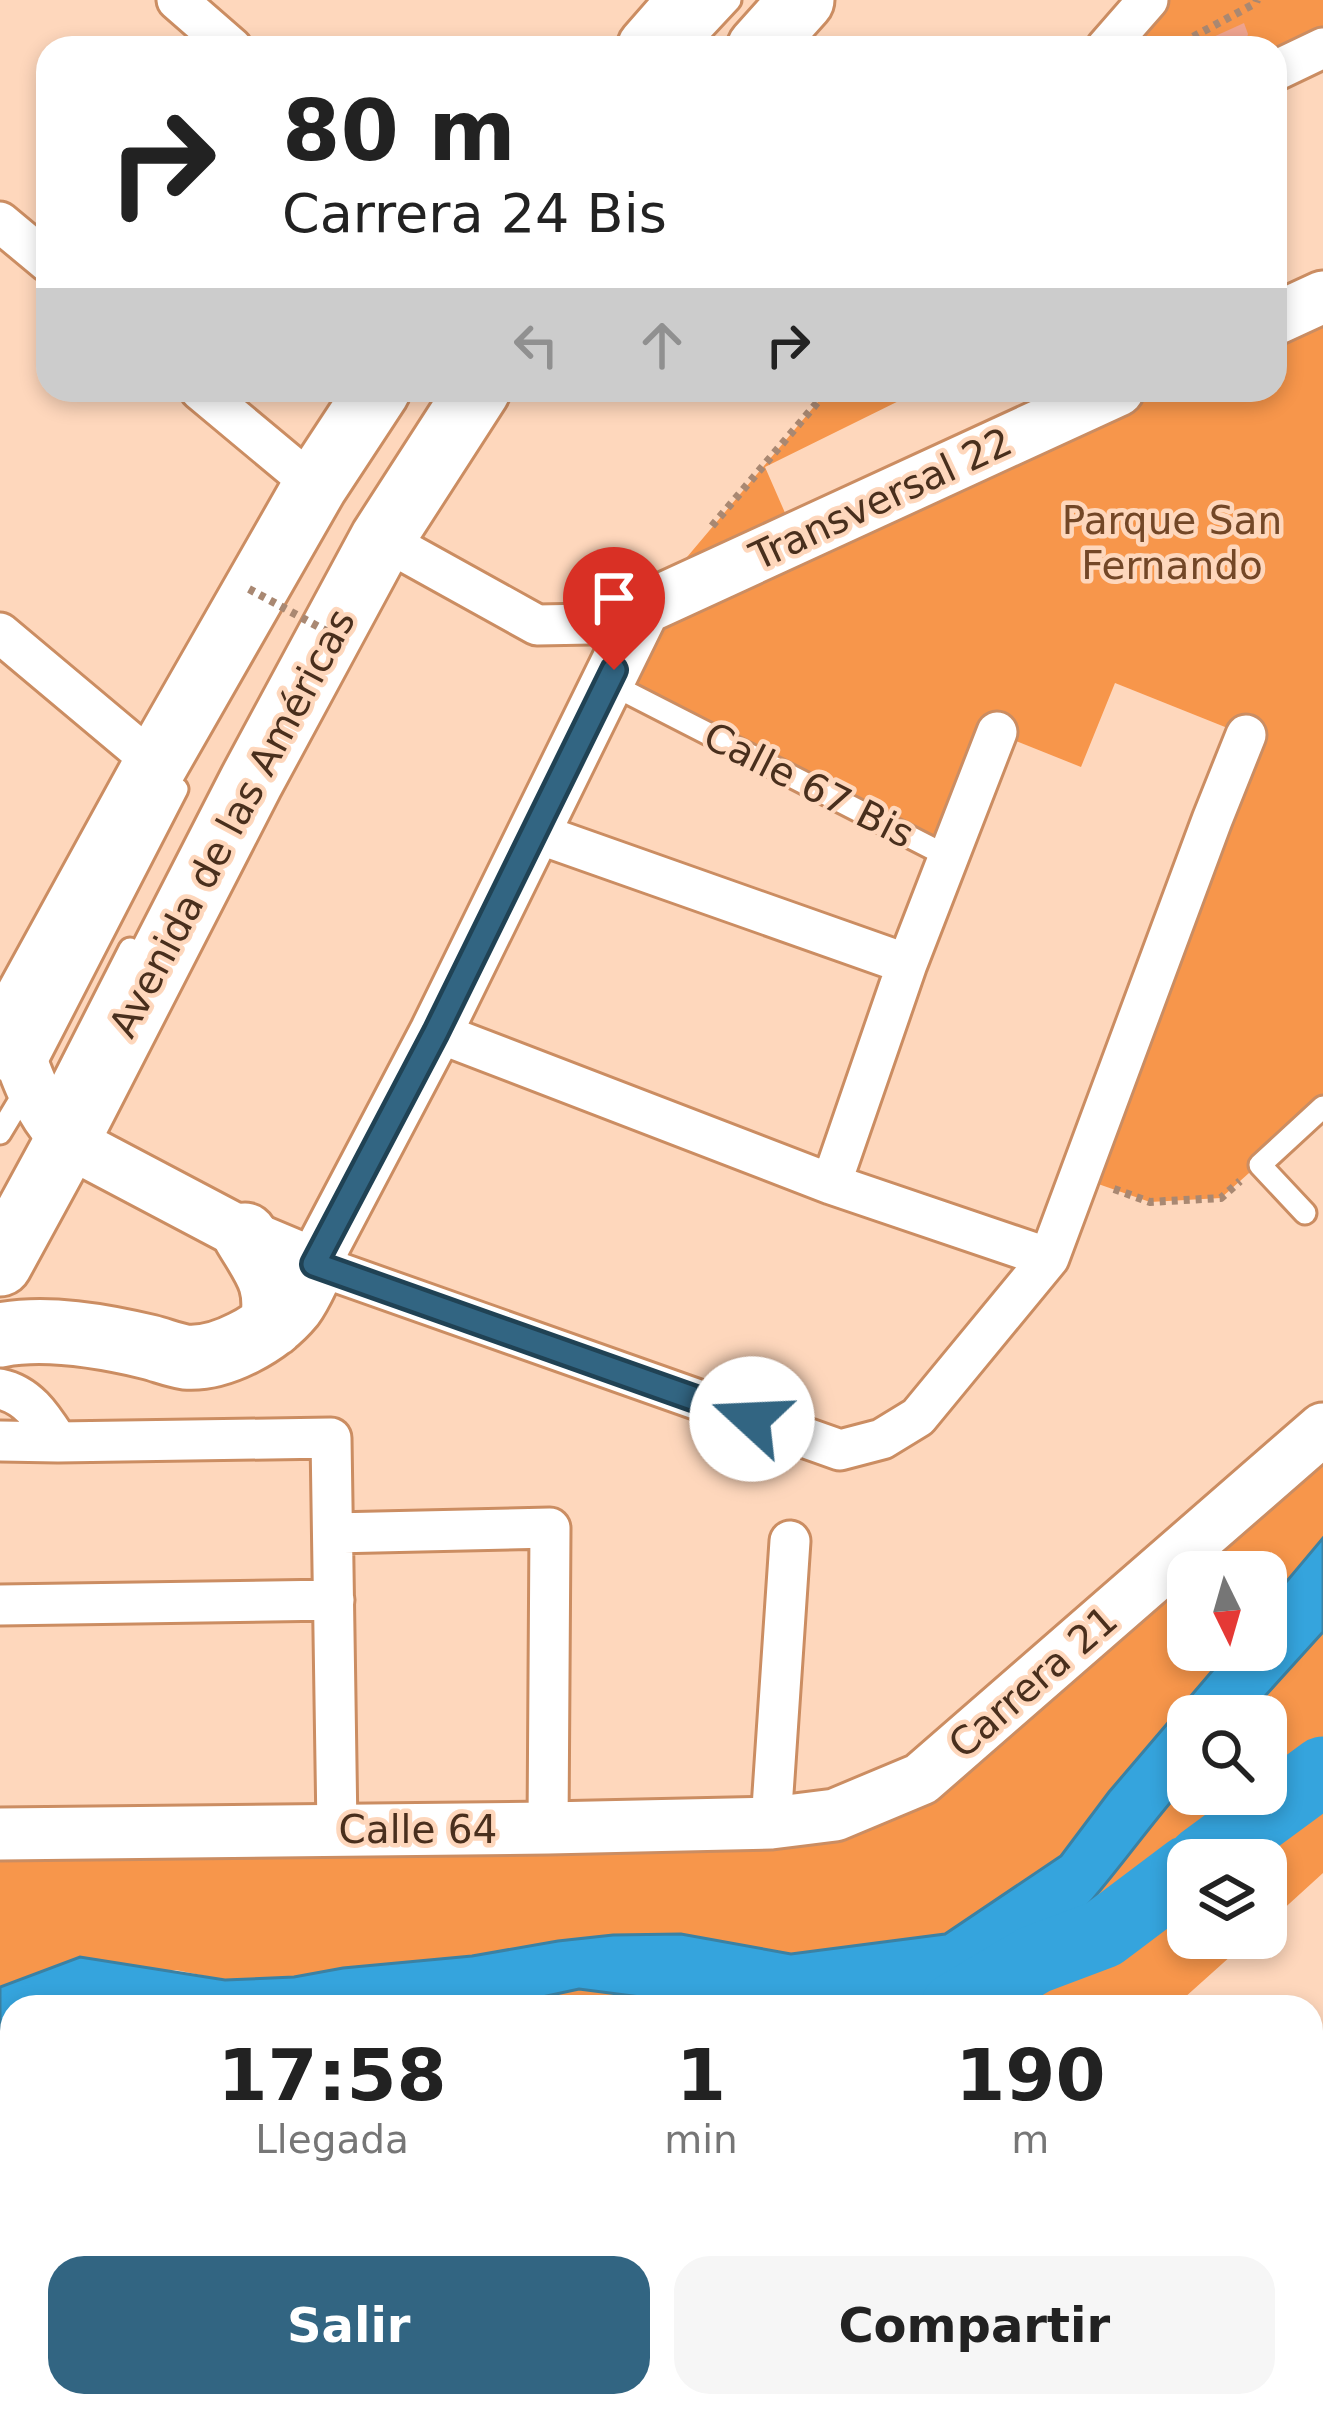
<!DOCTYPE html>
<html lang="es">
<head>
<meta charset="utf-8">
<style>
	body { margin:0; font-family:"DejaVu Sans",sans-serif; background:#f6f6f6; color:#222; height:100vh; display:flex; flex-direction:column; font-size:45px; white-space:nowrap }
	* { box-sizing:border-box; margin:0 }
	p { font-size:39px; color:#767676 }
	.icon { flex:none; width:66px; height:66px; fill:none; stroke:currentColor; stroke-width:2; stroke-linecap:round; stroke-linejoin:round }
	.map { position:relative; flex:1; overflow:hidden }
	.panel { position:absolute; left:0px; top:1995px; width:1323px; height:423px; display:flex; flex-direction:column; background:#fff; border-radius:36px 36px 0 0; box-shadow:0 6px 18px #0003 }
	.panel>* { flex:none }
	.hud { position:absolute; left:36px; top:36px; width:1251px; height:366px; border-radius:36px; box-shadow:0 6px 18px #0003; background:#fff; color:#222; overflow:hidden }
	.needle { width:78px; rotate:175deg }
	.controls { position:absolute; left:1167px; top:1551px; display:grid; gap:24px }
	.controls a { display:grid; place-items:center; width:120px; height:120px; border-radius:24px; background:#fff; box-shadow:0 6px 18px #0003; font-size:60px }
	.pin { position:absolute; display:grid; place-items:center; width:102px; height:102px; color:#fff; margin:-123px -51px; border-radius:50% 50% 50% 0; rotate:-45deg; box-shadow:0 0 12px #0007 }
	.pin .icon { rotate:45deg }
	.me { position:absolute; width:132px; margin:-66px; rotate:290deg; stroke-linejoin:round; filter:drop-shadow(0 0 9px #0008) }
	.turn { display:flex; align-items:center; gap:42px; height:252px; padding:0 48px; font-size:54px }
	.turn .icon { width:156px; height:156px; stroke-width:2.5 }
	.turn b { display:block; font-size:84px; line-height:102px }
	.lanes { display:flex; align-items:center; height:114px; padding:0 48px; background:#0003; justify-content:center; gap:60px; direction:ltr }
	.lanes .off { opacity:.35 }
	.eta { display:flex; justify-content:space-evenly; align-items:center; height:204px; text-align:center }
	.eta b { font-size:72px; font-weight:600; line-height:84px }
	.button { display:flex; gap:24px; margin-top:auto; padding:24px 48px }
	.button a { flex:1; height:138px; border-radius:36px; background:#326582; color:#fff; font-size:48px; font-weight:600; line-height:138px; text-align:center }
	.button a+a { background:#f6f6f6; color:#222 }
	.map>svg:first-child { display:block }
	.green { fill:#f7964b }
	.water { fill:#35a4dd; stroke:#3b81a3; stroke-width:3 }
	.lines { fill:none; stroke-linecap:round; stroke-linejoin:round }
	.river { stroke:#35a4dd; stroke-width:69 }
	.building { fill:#efa48f }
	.service-casing { stroke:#cb8d62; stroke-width:27 }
	.minor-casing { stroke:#cb8d62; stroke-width:45 }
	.tertiary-casing { stroke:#cb8d62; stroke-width:57 }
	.primary-casing { stroke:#cb8d62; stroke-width:69 }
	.path { stroke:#a98872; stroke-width:8; stroke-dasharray:6 6; stroke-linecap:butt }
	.service { stroke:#fff; stroke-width:21 }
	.minor { stroke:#fff; stroke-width:39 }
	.tertiary { stroke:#fff; stroke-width:51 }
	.primary { stroke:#fff; stroke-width:63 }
	.path-bridge { stroke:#a98872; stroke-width:8; stroke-dasharray:6 6; stroke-linecap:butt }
	.route-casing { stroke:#204254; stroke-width:30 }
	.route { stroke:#326582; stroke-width:21 }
	.labels { text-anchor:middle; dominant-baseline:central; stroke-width:9; stroke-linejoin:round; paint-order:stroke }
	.street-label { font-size:39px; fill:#492f1d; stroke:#fed7bc }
	.park-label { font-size:39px; fill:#734727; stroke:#fed7bc }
</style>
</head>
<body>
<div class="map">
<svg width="1323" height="2416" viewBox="0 0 1323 2416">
	<rect width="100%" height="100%" fill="#fed7bc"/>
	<path class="green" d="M1148,0H1323V48L1275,71V48H1106Z
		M1323,297V1107L1221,1198L1150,1202L1078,1177L1245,735L1115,683L1081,767L996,733L947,856L607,682L644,608L828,390H921L765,467L796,538L1118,390H1275V319Z
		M1323,1429V1538L1266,1606V1572H1188V1650H1230L1109,1792L1061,1856L945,1934L790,1954L681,1934L613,1935L558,1941L472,1956L343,1968L294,1977L225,1980L176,1970L6,1984L0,1987V1834L835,1815Z
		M1323,1632V1873L1266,1925V1860H1188V1938H1251L1174,2007H930C1050,1988 1114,1864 1188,1782V1794H1266V1716H1247Z
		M578,1989L718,2007H496Z
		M12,2060V2406H158L159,2416H0V2065Z"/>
	<path class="water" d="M1323,1538V1632L1247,1716H1188V1782C1114,1864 1049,1988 930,2007H718L579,1989L496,2007H12V2060L0,2065V1987L80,1957L225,1980L294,1977L343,1968L472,1956L558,1941L613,1935L681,1934L791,1954L945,1934L1061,1856L1109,1792L1230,1650H1266V1606Z"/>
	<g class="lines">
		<path class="river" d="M1202,1860L1323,1771
			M955,2007L1034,1960L1103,1934L1188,1870
			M0,2088L12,2085"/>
	</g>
	<path class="building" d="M1244,23L1248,34L1244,48H1189Z"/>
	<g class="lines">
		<g class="service-casing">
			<path id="service" d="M702,30L730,0
				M607,682L947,856
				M49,1108L130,949
				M0,1133L29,1085L38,1059L177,789
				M1305,1213L1260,1165L1323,1107
				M1311,2244L1323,2243
				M629,2406L648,2408L670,2416
				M1015,2406L1016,2416
				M576,2416L592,2409L615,2406"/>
		</g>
		<g class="minor-casing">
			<path id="minor" d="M177,0L232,48
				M1106,48L1148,0
				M1275,71L1323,48
				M0,222L48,262
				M200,390L315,486
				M382,539L537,625L592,624L644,608
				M0,633L156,764
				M536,833L907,964
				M436,1032L831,1184L1049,1258
				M831,1184L907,964L997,732
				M314,1264L840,1450L882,1439L918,1417L1049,1258L1212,820L1246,735
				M0,1389C29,1395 43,1419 58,1442L331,1438L337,1829
				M0,1441L58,1442
				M333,1533L550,1528L548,1828
				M0,1605L334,1600
				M771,1823L790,1541"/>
		</g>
		<g class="tertiary-casing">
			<path id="tertiary" d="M1275,319L1323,297
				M10,1028C25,1073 35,1105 67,1141L245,1235L314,1264L436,1032L644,608L1118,390
				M0,1834L548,1828L771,1823L835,1815L921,1779L1323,1429"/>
		</g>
		<g class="primary-casing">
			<path id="primary" d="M649,48L691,0
				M759,48L802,0
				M0,1048L156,764L315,486L378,390
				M245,1235C266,1270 279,1283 272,1325
				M0,1264L67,1141L251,782L382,539L478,390
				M0,1335C47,1326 103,1336 149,1347C161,1350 173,1355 185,1357C222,1360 269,1333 292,1305C301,1293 307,1277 314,1264"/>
		</g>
		<path class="path" d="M1172,48L1256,3L1257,0
			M712,526L828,390
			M1114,1189L1150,1202L1221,1198L1240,1181"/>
		<use href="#service" class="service"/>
		<use href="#minor" class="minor"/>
		<use href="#tertiary" class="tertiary"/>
		<use href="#primary" class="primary"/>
		<path class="path-bridge" d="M249,589L341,639"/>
	</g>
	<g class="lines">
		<g class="route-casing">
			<path id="route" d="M614,670L436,1032L314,1264L752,1419"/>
		</g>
		<use href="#route" class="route"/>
	</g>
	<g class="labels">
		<g class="street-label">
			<text transform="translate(881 499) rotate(-25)">Transversal 22</text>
			<text transform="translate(809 785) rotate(27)">Calle 67 Bis</text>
			<text transform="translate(232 823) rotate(-62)">Avenida de las Américas</text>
			<text transform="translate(1033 1682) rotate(-41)">Carrera 21</text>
			<text x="418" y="1829">Calle 64</text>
		</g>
		<g class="park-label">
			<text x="1172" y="520">Parque San<tspan x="1172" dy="45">Fernando</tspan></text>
		</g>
	</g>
</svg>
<div class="controls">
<a><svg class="needle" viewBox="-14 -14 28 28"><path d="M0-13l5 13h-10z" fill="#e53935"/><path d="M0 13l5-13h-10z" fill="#767676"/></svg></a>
<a><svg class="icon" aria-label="search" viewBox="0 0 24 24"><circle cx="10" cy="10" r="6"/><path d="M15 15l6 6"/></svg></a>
<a><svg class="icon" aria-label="layers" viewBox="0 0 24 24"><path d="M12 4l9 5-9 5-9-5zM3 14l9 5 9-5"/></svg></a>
</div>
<div class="pin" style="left:614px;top:670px;background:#d93025"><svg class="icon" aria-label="arrive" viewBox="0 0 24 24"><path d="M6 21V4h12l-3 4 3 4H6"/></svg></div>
<svg class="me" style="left:752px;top:1419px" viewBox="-20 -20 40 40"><circle r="19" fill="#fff"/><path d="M0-13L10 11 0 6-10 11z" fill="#326582"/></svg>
<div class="hud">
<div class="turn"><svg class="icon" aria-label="right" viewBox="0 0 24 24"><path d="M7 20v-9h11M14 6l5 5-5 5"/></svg><div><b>80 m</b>Carrera 24 Bis</div></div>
<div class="lanes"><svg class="icon off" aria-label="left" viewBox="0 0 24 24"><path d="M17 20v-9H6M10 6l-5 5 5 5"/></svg><svg class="icon off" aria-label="ahead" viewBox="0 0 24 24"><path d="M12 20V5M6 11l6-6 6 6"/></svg><svg class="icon" aria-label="right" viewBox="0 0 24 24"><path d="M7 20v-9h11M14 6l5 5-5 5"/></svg></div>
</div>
<section class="panel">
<div class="eta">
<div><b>17:58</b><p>Llegada</p></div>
<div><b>1</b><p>min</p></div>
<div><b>190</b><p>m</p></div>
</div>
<div class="button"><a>Salir</a><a>Compartir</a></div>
</section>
</div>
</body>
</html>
